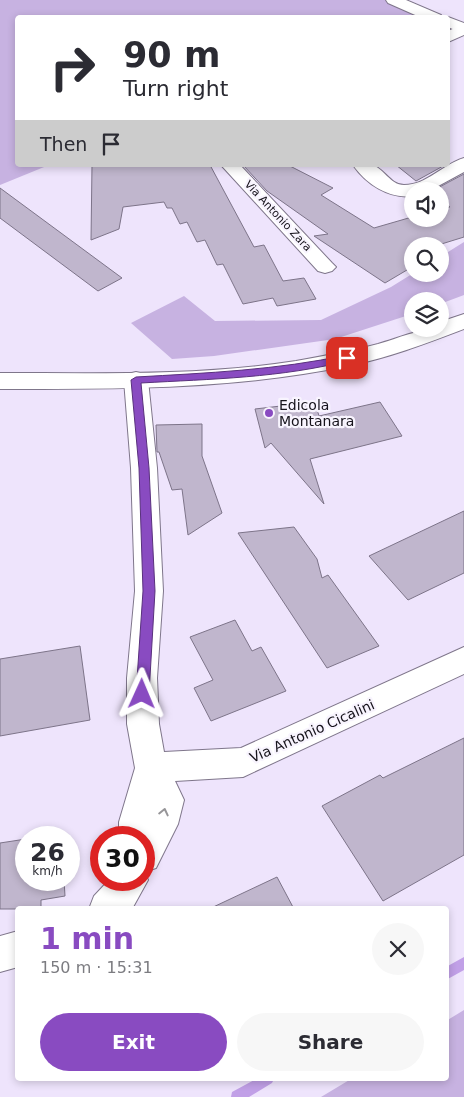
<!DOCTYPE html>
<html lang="en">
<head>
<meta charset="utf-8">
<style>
	body { margin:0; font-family:"DejaVu Sans",sans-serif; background:#f7f7f7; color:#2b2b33; height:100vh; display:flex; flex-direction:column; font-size:19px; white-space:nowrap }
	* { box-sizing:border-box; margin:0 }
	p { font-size:16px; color:#7c7c81 }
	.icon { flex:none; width:28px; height:28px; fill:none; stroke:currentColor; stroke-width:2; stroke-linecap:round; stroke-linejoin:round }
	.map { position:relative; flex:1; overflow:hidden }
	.drawer { position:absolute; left:15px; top:906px; width:434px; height:175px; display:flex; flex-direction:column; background:#fff; border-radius:5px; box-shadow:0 2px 8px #0003 }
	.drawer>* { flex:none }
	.banner { position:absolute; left:15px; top:15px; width:435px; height:152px; border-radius:5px; box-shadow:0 2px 8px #0003; background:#fff; color:#2b2b33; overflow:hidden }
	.buttons { position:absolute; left:404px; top:182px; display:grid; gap:10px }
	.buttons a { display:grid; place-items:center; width:45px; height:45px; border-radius:50%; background:#fff; box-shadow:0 2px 8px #0003; font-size:25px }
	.speed { position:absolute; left:15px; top:826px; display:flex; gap:10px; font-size:25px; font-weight:700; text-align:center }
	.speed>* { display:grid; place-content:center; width:65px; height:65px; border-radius:50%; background:#fff; box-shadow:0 2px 8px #0003; line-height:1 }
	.speed small { font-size:12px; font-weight:400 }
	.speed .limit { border:8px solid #d22; background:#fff; color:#111 }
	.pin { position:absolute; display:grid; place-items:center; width:42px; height:42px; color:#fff; margin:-21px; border-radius:10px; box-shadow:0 2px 8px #0006 }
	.me { position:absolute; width:55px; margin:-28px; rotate:1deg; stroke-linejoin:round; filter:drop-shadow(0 0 4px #0008) }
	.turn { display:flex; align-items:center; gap:18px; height:105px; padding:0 25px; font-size:22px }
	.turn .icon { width:65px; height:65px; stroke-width:2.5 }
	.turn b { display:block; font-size:35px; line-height:42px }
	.then { display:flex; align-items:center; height:48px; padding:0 25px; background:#0003; gap:10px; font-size:19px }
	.round { display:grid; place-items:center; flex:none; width:52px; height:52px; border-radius:26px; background:#f7f7f7 }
	.overview { display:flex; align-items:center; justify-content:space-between; height:85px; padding:0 25px }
	h1 { font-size:30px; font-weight:700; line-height:38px; color:#894bc1 }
	.primary-button { display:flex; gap:10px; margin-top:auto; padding:10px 25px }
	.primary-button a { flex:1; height:58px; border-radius:30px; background:#894bc1; color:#fff; font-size:20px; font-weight:700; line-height:58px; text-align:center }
	.primary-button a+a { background:#f7f7f7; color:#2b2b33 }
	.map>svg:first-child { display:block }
	.green { fill:#c7b2e1 }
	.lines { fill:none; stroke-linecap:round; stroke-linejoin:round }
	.stream { fill:#c1a0e7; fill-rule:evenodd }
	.building { fill:#c0b6cd; stroke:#7d7489 }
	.minor-casing { stroke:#7f768b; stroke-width:2 }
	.tertiary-casing { stroke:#7f768b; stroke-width:2 }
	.primary-casing { stroke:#7f768b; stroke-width:2 }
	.minor { fill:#fff; fill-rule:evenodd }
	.tertiary { fill:#fff; fill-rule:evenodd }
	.primary { fill:#fff; fill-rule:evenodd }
	.oneway { stroke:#969598 }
	.route { fill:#894bc1; stroke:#59317d }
	.poi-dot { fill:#894bc1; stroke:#f8f4fe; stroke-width:2 }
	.labels { text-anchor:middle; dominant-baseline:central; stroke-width:4.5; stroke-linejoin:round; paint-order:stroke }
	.far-street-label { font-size:11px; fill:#16131b; stroke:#f8f4fe }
	.poi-label { font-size:14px; fill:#16131b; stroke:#f8f4fe; text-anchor:start }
	.street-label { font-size:14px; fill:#16131b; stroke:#f8f4fe }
</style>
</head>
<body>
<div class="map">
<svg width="464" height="1097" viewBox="0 0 464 1097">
	<rect width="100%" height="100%" fill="#eee4fc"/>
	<path class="green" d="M0,0H395L427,13L415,18H18V165H49L0,185Z
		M464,242V295L440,304V301H412V314L335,339L214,356L172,359L131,323L184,296L215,321L321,320L391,287L412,274H440V257Z
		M464,1010V1097H321L351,1079H446V1021Z"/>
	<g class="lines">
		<path class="stream" d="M464,957V970L446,980V967Z
			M256,1079H274L272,1083L249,1097H231L232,1092Z"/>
	</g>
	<path class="building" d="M92,165H210L254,247L264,245L283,281L304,278L316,299L277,306L273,298L243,304L223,264L217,265L205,240L197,242L187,222L180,224L172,208H167L164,202L123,207L119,229L91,240Z
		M243,165H288L333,188L321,195L374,228L412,217L440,219V209L450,207L440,199V191H432L464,174V237L435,246H412V267L385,283L314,236L328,234L267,191Z
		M396,165H445L416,181Z
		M0,188L122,278L98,291L0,218Z
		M315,402L319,416L380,402L402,436L310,459L324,504L271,443L265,448L255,409Z
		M202,424V456L222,513L188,535L182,489L172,490L159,452H157L156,425Z
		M464,511V573L408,600L369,556Z
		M294,527L317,559L322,578L328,575L379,646L327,668L238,533Z
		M235,620L252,651L261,647L286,691L211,721L194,688L213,680L190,637Z
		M80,646L90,720L0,736V659Z
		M464,738V855L383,901L322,806L380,775L383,778Z
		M26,839V880H64L65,896L41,900V909H0V843Z
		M277,877L294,909H209Z"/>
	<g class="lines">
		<g class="minor-casing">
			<path id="minor" d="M464,24V35L448,42V31Z
				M464,158V172L429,191H412V196C389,199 366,184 353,165C358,165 367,163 372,165C384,168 390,185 404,185C427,185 443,164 464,158Z
				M221,165H240L332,263L336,267L332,271L325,273L318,271Z
				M136,372L144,374L148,380L157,468L163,591L157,678L159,724L164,752L241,748L464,647V674L243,777L175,781L184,800L178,824L156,868L144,872L148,880L132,909H89L94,896L109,880H144V838H119V822L135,768L127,724V678L135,591L131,468L124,380L128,374Z
				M18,931V967L0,972V936Z"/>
		</g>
		<g class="tertiary-casing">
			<path id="tertiary" d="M386,0H406L441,15L443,18H422L388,3Z
				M448,17L464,23V34L448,27Z"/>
		</g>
		<g class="primary-casing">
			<path id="primary" d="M464,314V329C427,343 391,357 352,365C236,390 118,389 0,389V373C98,373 199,376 296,361C324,356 351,351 378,344C399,338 418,329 440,329V322Z"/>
		</g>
		<use href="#minor" class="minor"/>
		<use href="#tertiary" class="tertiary"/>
		<use href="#primary" class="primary"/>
	</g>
	<defs><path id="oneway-chevron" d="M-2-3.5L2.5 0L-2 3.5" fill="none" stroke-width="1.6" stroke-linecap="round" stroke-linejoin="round" transform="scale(1.25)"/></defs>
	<use class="oneway" href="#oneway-chevron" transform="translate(164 812) rotate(-77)"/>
	<path class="route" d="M347,355L351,356V360C282,378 211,379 141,383L149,468L155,591L149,694L147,697L142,699L138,697L136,694L143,591L139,468L131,380L136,377C207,373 277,370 347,355Z"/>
	<circle class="poi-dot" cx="269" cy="413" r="5"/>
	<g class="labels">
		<g class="far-street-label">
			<text transform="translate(278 216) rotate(47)">Via Antonio Zara</text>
		</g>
		<g class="poi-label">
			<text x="279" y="405">Edicola<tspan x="279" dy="16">Montanara</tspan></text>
		</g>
		<g class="street-label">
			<text transform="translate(312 731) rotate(-24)">Via Antonio Cicalini</text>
		</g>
	</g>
</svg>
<div class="buttons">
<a><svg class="icon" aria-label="sound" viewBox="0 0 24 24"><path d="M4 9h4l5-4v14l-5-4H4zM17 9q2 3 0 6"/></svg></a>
<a><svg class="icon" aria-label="search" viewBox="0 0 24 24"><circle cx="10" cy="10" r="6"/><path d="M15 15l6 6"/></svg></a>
<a><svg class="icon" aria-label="layers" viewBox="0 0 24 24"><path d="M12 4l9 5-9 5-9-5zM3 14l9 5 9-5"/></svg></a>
</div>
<div class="speed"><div>26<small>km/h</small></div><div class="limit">30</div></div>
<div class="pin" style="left:347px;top:358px;background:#d93025"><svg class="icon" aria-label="arrive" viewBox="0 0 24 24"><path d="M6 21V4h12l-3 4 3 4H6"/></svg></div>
<svg class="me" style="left:142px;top:694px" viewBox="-20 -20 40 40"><path d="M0-17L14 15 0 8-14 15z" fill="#894bc1" stroke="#fff" stroke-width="4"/></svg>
<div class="banner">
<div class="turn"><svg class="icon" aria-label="right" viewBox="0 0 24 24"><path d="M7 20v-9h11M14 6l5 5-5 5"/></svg><div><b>90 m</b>Turn right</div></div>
<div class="then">Then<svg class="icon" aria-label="arrive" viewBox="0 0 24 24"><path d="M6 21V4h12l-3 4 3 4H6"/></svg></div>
</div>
<section class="drawer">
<div class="overview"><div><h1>1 min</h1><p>150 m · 15:31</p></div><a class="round"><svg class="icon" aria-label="close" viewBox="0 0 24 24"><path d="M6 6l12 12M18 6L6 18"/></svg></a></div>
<div class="primary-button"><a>Exit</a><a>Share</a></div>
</section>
</div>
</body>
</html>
